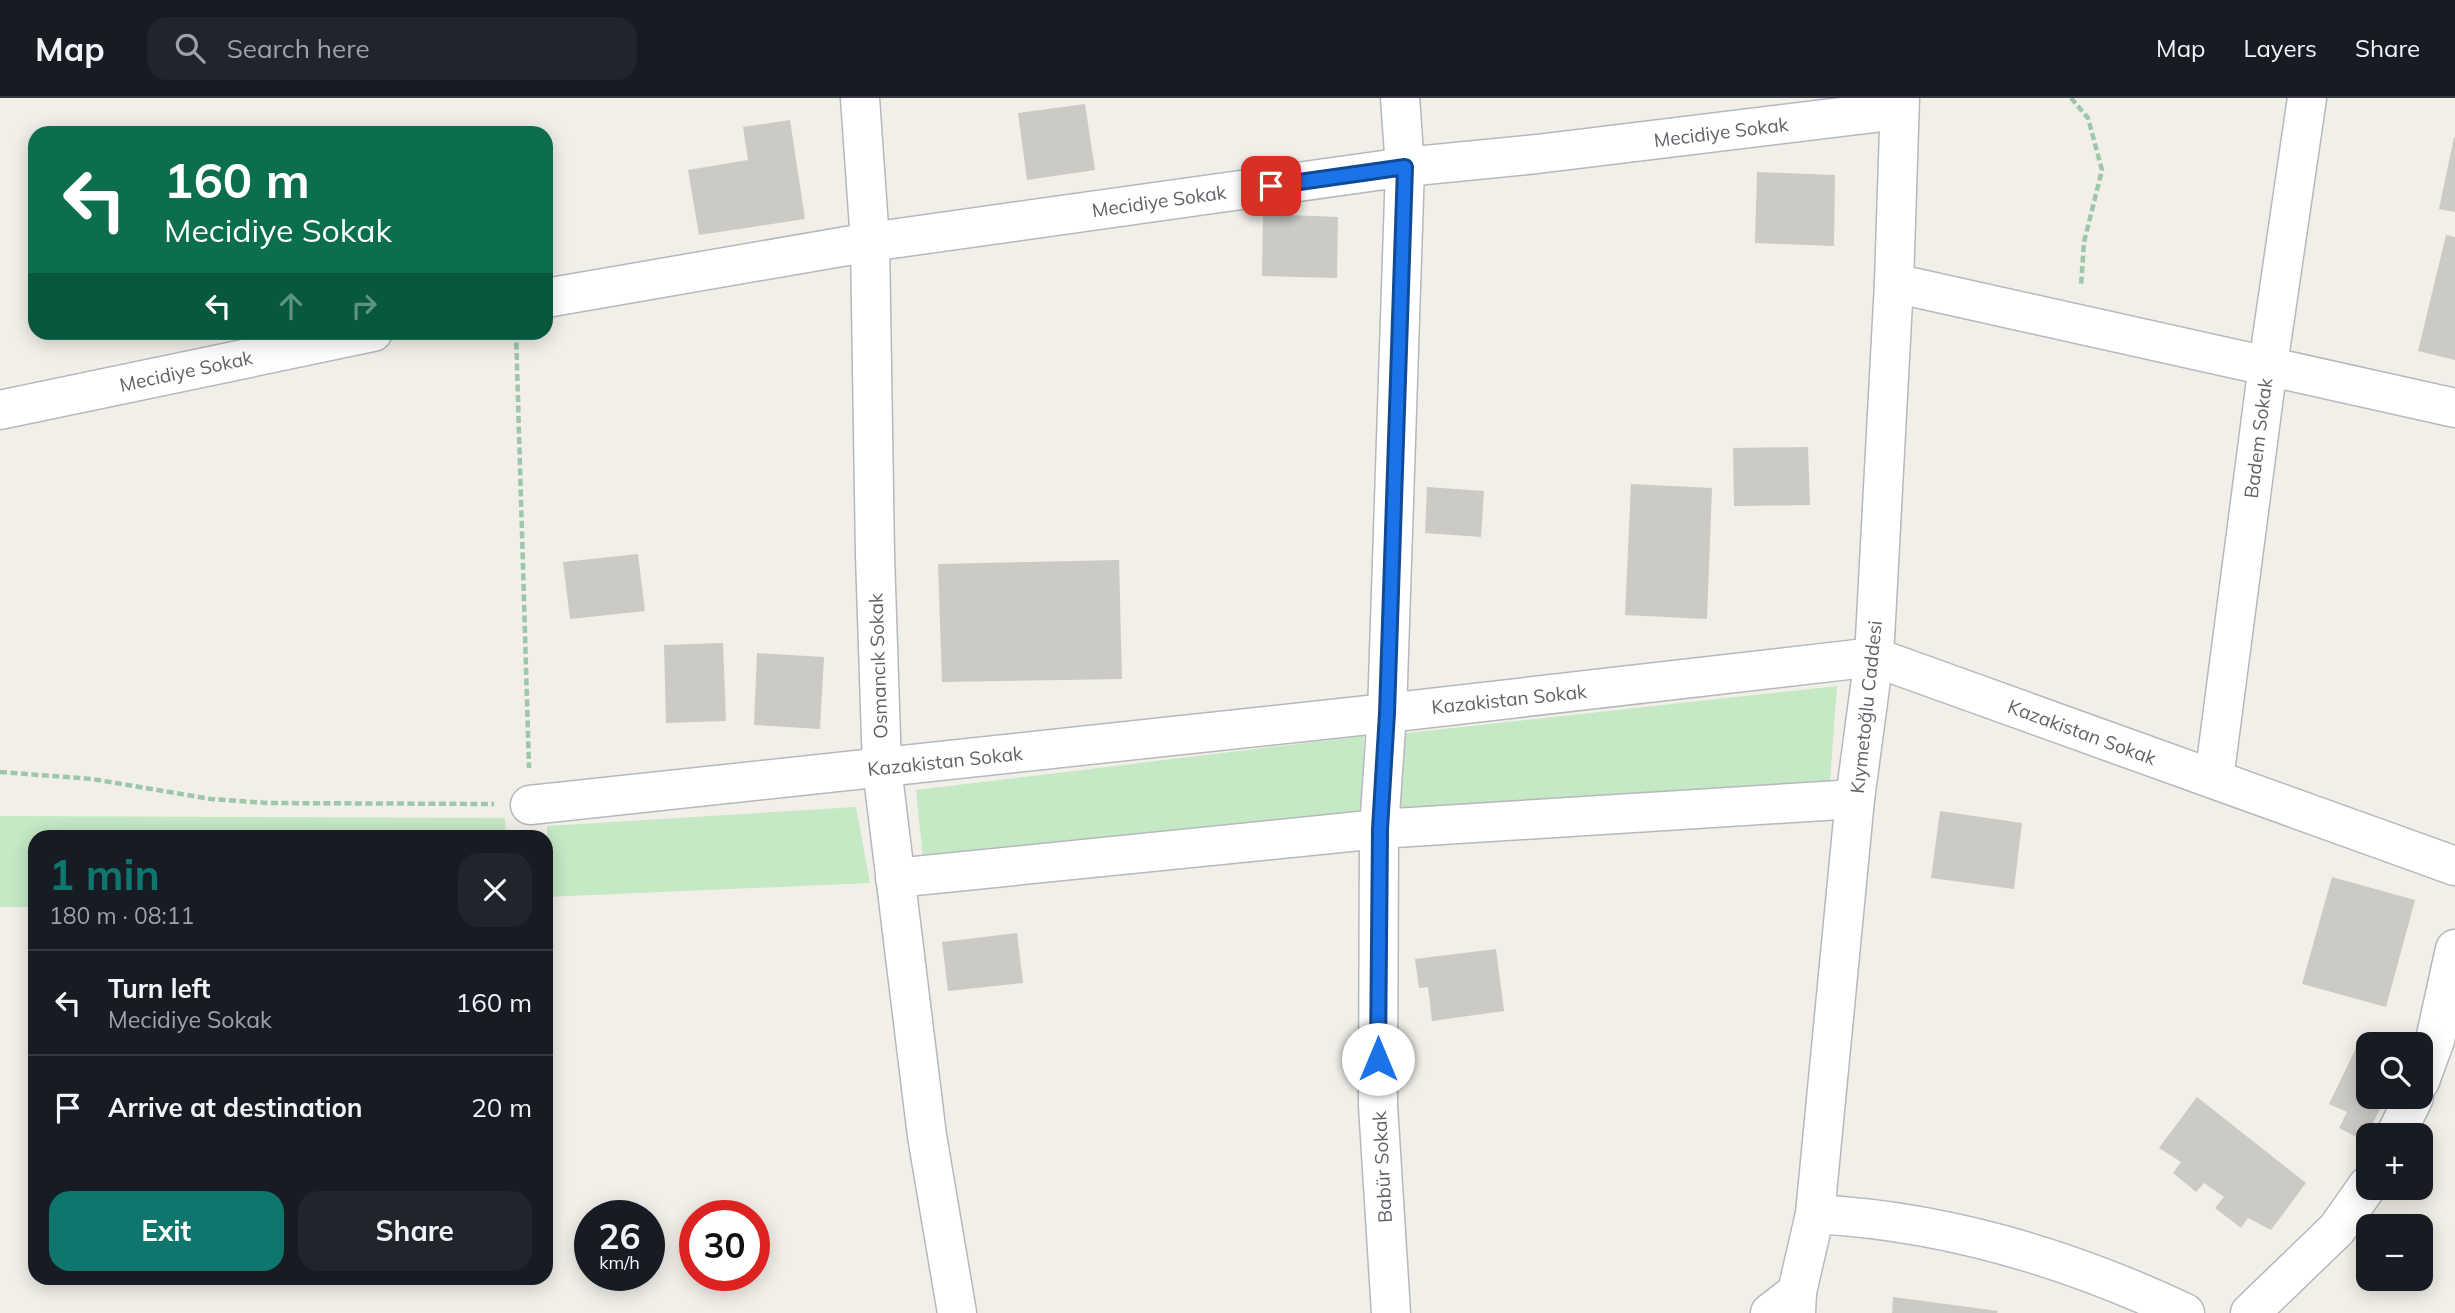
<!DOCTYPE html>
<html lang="en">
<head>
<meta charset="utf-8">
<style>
	body { margin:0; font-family:Mulish,sans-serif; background:#20242c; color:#f1f3f6; height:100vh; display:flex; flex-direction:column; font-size:26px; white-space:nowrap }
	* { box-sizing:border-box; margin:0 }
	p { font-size:23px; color:#9ea1a6 }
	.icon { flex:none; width:38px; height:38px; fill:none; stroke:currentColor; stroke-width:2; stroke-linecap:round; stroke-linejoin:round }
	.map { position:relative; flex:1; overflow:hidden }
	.sheet { position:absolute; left:28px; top:732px; width:525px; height:455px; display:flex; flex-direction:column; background:#171b24; border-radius:21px; box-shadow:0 4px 18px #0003 }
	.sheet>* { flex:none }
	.banner { position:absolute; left:28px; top:28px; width:525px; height:214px; border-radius:21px; box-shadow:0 4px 18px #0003; background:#0b6e4f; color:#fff; overflow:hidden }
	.buttons { position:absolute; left:2356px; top:934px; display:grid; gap:14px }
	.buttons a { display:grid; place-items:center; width:77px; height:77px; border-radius:14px; background:#171b24; box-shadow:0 4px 18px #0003; font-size:35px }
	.speed { position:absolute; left:574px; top:1102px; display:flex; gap:14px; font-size:35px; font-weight:700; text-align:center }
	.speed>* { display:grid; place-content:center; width:91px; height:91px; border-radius:50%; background:#171b24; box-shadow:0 4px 18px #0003; line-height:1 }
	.speed small { font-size:18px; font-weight:400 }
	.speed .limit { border:10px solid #d22; background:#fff; color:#111 }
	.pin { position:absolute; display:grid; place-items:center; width:60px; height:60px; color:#fff; margin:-30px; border-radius:14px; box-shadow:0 4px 10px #0006 }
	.me { position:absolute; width:77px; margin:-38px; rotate:0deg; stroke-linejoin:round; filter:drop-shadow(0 0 5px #0008) }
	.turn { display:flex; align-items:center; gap:24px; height:147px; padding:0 21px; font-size:32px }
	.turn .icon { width:91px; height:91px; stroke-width:2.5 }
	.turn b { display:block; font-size:49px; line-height:60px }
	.lanes { display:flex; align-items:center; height:66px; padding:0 21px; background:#0003; justify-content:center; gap:35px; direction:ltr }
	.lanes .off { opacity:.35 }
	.round { display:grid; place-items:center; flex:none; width:74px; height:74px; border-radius:21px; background:#20242c }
	.headline { display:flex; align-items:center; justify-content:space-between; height:119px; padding:0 21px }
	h1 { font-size:42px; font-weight:700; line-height:52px; color:#0f766e }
	.cta { display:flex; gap:14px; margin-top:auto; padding:14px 21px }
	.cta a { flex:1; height:80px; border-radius:21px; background:#0f766e; color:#fff; font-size:28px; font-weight:700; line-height:80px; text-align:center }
	.cta a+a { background:#20242c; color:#f1f3f6 }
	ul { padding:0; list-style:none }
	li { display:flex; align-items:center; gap:21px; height:105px; padding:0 21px; border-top:2px solid #363941 }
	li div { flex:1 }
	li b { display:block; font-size:26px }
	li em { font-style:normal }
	header { display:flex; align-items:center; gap:42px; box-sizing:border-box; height:98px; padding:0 35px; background:#171b24; border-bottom:2px solid #363941 }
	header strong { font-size:33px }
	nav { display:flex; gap:38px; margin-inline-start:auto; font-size:24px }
	.search { width:490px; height:63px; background:#20242c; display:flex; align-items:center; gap:18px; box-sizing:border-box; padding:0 24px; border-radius:21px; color:#9ea1a6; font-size:26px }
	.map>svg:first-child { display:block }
	.green { fill:#c5e8c5 }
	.building { fill:#cccac5 }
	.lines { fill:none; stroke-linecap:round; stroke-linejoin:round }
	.minor-casing { stroke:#b5b8bc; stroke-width:41 }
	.tertiary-casing { stroke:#b5b8bc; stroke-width:41 }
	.secondary-casing { stroke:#b6babf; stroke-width:41 }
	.path { stroke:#9cc7a9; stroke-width:4.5; stroke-dasharray:7 3.5; stroke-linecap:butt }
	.minor { stroke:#fff; stroke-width:38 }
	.tertiary { stroke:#fff; stroke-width:38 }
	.secondary { stroke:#fff; stroke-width:38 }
	.route-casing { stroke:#114b97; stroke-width:18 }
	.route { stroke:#1a73e8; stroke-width:12 }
	.labels { text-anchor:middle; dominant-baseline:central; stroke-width:6; stroke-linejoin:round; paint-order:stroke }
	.street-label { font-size:19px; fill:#5f6368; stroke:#fff }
</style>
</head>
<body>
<header>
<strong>Map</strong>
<div class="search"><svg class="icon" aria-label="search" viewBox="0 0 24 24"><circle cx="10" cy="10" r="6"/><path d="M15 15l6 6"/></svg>Search here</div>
<nav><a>Map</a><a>Layers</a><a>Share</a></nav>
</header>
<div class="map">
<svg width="2455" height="1215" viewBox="0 0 2455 1215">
	<rect width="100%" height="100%" fill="#f1efe8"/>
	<path class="green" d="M1837,588L1830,683L1398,717L1399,636Z
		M1364,638L1362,723L923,761L916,692Z
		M856,709L870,785L546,799L547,728Z
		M0,718L505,720L506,738H35V809H0Z"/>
	<path class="building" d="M1085,6L1095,72L1027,82L1018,15Z
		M790,22L805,121L699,137L688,72L748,62L743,29Z
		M2454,39L2455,40V114L2439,111Z
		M1757,74L1835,77L1834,148L1755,145Z
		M1263,116L1338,119L1337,180L1262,178Z
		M2446,137L2455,139V262L2418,253Z
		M1808,349L1810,407L1734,408L1733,350Z
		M1631,386L1712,390L1707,521L1625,517Z
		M1427,389L1484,393L1481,439L1425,435Z
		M638,456L645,513L570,521L563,464Z
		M1119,462L1122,581L942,584L938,466Z
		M723,545L726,623L666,625L664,547Z
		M757,555L824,559L820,631L754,627Z
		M1940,713L2022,725L2014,791L1931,780Z
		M2332,779L2415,802L2386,909L2302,886Z
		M1017,835L1023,885L948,893L942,844Z
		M1496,851L1504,913L1432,923L1428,889L1419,890L1415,861Z
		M2358,946L2368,951V999H2386L2364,1043L2339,1030L2347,1014L2329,1006Z
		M2197,999L2306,1085L2271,1132L2248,1120L2241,1130L2215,1110L2224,1099L2204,1085L2196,1094L2173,1075L2181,1064L2159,1050Z
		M1893,1199L1998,1213L1997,1215H1892Z"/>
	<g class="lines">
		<g class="minor-casing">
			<path id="minor" d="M860,0L870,144L875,457L882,670L927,1038L957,1215
				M1894,185L2455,310
				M546,200L870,144L1405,69L1537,56L1899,12
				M0,312L373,234
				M2214,681L2268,267L2307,0
				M530,707L1387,615L1874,559L2455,768
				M895,780L1379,731L1855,701
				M2420,983L2435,942L2455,851
				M2395,1038L2414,999
				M1391,1215L1378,1007L1379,731L1387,615L1405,69L1400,0
				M2250,1215L2337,1131L2368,1087"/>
		</g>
		<g class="tertiary-casing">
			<path id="tertiary" d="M1815,1116L1855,701L1874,559L1894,185L1900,0
				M1770,1215L1797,1194"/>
		</g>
		<g class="secondary-casing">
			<path id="secondary" d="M1796,1215L1797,1194L1815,1116C1943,1123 2069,1160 2185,1215"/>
		</g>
		<path class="path" d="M2071,0L2088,20L2102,72L2084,144L2081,188
			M516,234L529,670
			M0,674L92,681L211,701L268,705L494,706"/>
		<use href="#minor" class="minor"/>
		<use href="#tertiary" class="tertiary"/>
		<use href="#secondary" class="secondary"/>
	</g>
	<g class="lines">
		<g class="route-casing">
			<path id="route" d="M1271,88L1405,69L1387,615L1380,731L1378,961"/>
		</g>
		<use href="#route" class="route"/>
	</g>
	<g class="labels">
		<g class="street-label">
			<text transform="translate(1721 34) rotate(-7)">Mecidiye Sokak</text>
			<text transform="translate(1159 103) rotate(-8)">Mecidiye Sokak</text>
			<text transform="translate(186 273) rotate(-12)">Mecidiye Sokak</text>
			<text transform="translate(2258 340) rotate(-83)">Badem Sokak</text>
			<text transform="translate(878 568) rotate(-92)">Osmancık Sokak</text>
			<text transform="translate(1509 601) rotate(-6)">Kazakistan Sokak</text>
			<text transform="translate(1866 609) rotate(-84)">Kıymetoğlu Caddesi</text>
			<text transform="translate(2082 634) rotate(20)">Kazakistan Sokak</text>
			<text transform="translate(945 663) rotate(-6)">Kazakistan Sokak</text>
			<text transform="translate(1382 1069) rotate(-93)">Babür Sokak</text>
		</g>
	</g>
</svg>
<div class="buttons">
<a><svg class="icon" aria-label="search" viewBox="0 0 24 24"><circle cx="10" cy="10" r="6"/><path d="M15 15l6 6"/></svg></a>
<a>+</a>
<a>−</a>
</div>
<div class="speed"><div>26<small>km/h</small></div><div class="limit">30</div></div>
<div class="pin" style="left:1271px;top:88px;background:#d93025"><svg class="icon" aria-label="arrive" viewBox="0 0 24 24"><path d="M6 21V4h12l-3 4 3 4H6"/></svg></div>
<svg class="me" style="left:1378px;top:961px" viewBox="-20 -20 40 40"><circle r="19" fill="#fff"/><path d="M0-13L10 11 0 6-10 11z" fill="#1a73e8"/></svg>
<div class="banner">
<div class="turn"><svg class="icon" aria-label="left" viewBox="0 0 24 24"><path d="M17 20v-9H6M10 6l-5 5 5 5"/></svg><div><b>160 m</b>Mecidiye Sokak</div></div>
<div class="lanes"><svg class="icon" aria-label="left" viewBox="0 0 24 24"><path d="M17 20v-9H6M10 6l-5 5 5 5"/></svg><svg class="icon off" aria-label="ahead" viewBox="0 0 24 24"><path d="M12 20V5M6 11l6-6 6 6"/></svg><svg class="icon off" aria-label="right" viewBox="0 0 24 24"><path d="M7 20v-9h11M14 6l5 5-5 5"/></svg></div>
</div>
<section class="sheet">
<div class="headline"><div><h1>1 min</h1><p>180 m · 08:11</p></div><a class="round"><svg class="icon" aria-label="close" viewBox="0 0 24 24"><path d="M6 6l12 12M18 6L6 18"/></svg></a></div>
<ul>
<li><svg class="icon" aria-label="left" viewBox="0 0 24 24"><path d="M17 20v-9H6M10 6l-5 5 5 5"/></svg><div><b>Turn left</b><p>Mecidiye Sokak</p></div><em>160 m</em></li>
<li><svg class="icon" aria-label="arrive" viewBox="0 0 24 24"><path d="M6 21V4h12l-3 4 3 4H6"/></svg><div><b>Arrive at destination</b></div><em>20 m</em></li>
</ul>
<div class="cta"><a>Exit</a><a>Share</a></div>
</section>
</div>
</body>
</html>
